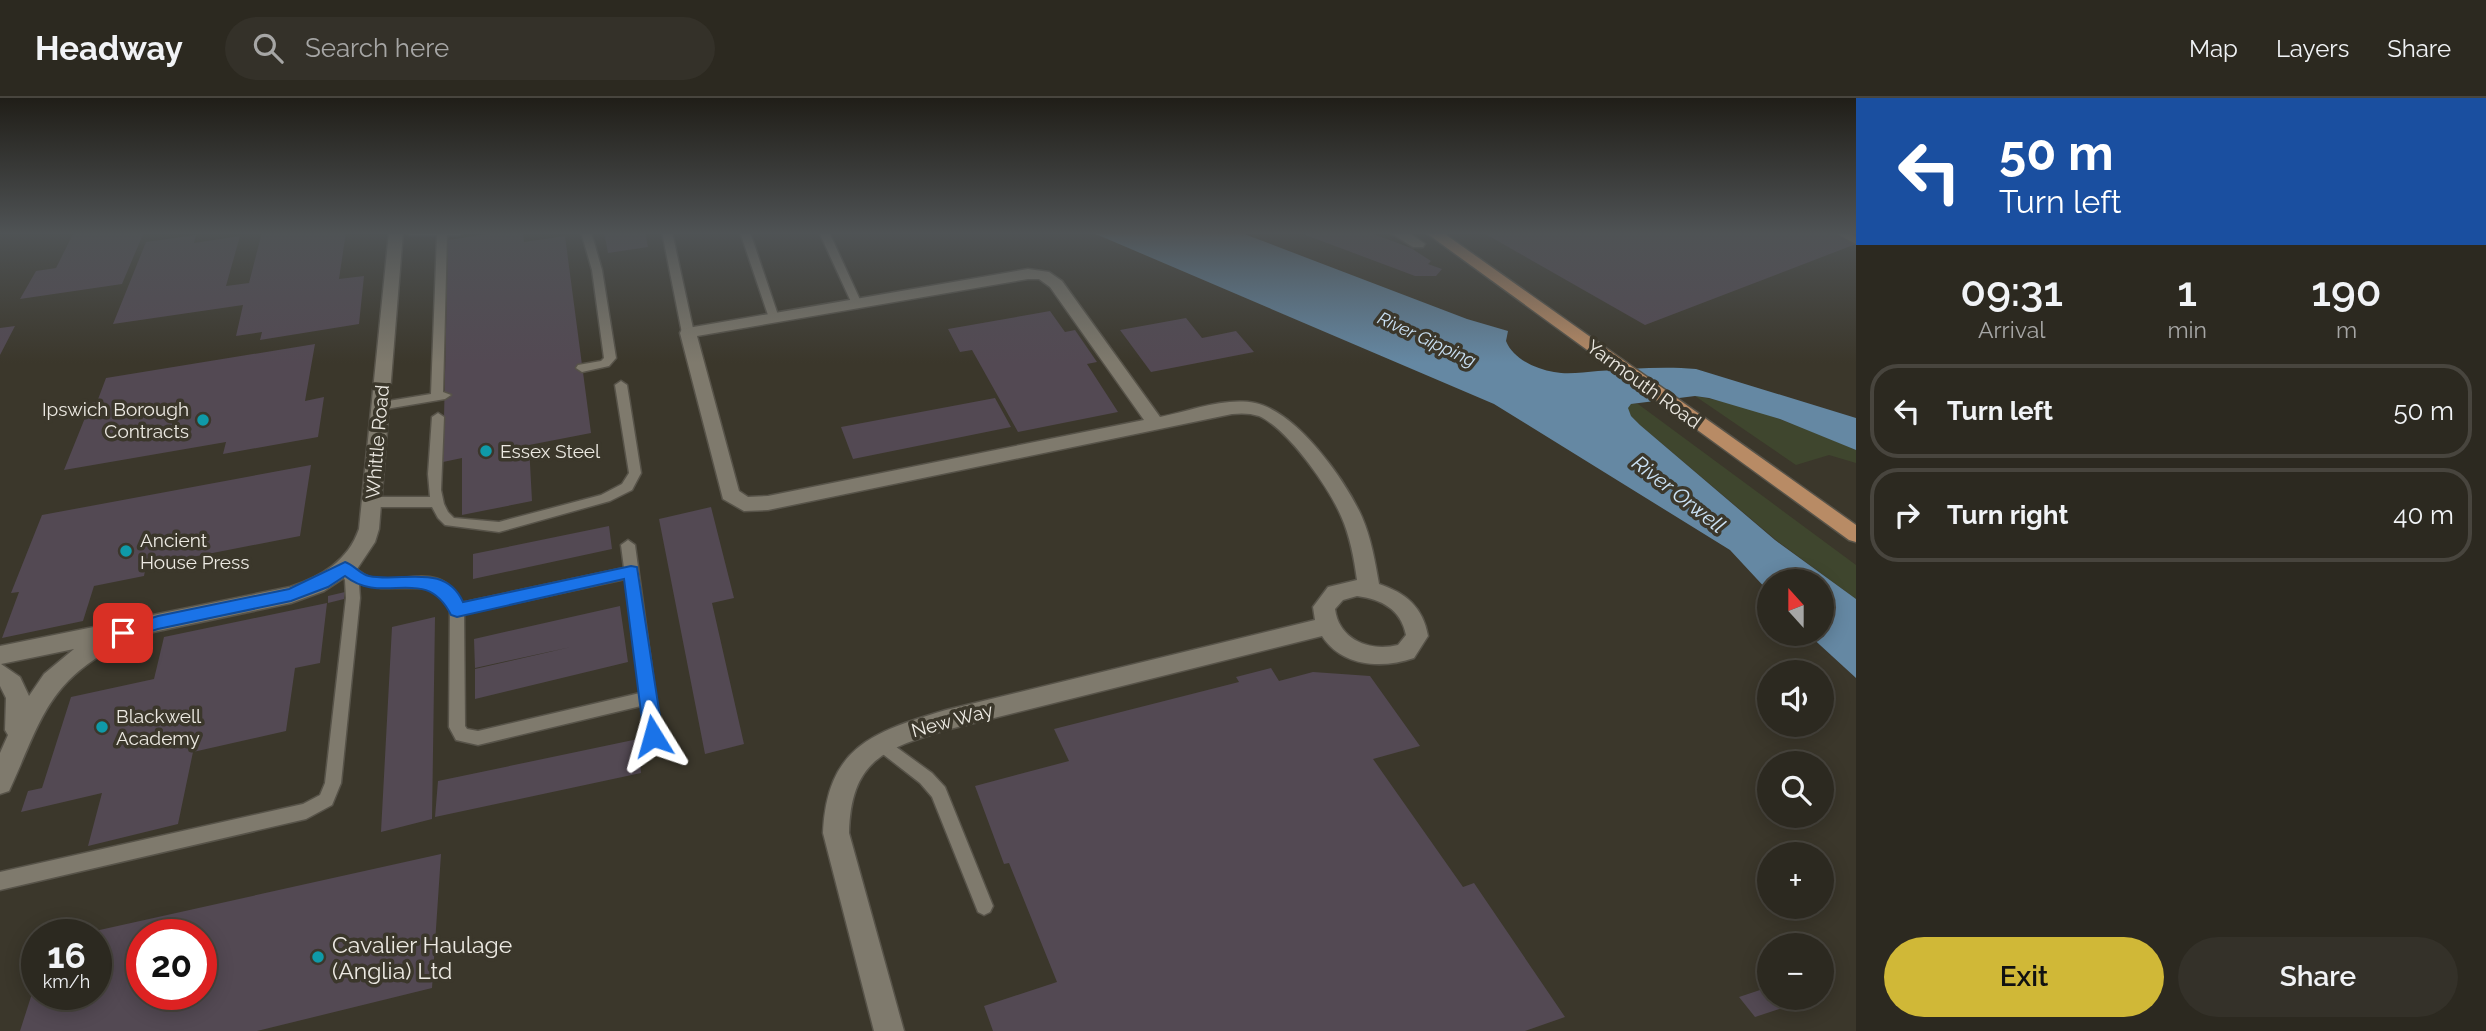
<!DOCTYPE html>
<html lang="en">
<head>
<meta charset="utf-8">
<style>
	body { margin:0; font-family:Raleway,sans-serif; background:#343129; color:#f1f3f6; height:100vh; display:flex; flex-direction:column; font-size:26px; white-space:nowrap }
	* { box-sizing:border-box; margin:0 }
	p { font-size:23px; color:#a6a6a5 }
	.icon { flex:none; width:38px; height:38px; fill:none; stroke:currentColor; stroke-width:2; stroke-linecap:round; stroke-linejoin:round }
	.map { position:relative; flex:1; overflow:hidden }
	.drawer { display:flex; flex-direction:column; background:#2c2920; width:630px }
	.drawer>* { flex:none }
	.guide { background:#1a4fa0; color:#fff; overflow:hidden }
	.needle { width:46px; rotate:339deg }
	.controls { position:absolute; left:1757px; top:471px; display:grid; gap:14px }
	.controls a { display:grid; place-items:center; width:77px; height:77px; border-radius:50%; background:#2c2920; box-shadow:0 4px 18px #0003,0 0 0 2px #48453e; font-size:35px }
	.speed { position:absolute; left:21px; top:821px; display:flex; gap:14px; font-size:35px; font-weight:700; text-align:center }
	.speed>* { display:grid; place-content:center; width:91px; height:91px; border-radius:50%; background:#2c2920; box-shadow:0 4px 18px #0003,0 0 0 2px #48453e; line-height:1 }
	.speed small { font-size:18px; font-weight:400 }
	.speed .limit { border:10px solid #d22; background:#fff; color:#111 }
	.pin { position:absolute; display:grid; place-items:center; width:60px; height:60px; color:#fff; margin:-30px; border-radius:14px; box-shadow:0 4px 10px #0006 }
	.me { position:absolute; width:77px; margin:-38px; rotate:352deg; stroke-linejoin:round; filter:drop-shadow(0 0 5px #0008) }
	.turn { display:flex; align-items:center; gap:24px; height:147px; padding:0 28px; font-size:32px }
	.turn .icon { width:91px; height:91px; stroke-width:2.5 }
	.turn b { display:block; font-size:49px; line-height:60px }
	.eta { display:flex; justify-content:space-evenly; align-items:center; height:119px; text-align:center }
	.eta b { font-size:42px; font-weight:600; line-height:49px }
	.button { display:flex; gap:14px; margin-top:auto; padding:14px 28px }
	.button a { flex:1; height:80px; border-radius:42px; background:#d0b837; color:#111; font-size:28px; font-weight:600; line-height:80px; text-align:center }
	.button a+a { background:#343129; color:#f1f3f6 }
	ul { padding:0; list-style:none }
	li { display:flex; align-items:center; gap:21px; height:94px; margin:0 14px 10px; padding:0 14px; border:4px solid #48453e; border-radius:28px }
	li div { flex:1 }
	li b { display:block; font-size:26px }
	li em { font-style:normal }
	header { display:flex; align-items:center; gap:42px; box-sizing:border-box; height:98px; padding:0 35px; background:#2c2920; border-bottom:2px solid #48453e }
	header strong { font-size:33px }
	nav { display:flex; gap:38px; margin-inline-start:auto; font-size:24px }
	.search { width:490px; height:63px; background:#343129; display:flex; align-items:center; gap:18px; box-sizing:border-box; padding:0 24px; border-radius:38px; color:#a6a6a5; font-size:26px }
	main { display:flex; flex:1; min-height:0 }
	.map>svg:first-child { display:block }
	.green { fill:#3f462e }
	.water { fill:#6588a3 }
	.building { fill:#534953; fill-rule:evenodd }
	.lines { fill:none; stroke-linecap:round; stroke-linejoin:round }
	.lane-casing { stroke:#575349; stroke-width:3 }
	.street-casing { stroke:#575349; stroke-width:3 }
	.primary-casing { stroke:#575349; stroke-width:3 }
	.lane { fill:#7f7a6d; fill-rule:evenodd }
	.street { fill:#7f7a6d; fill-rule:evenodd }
	.primary { fill:#b88b65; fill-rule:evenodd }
	.route { fill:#1a73e8; stroke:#114b97; stroke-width:2 }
	.culture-dot { fill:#0f9aa8; stroke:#3b372b; stroke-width:2.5 }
	.labels { text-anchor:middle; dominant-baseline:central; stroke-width:7; stroke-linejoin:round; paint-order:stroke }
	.far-water-label { font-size:18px; font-style:italic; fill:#cbe2f5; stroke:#3b372b }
	.street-label { font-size:19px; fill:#ece9e2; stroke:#3b372b }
	.poi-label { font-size:19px; fill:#ece9e2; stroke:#3b372b; text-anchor:start }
	.water-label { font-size:21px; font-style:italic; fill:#cbe2f5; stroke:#3b372b }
	.near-poi-label { font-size:23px; fill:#ece9e2; stroke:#3b372b; text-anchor:start }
</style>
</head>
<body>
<header>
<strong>Headway</strong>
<div class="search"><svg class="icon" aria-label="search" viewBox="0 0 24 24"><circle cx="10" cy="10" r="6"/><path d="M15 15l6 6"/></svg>Search here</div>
<nav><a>Map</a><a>Layers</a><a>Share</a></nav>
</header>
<main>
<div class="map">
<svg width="1856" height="933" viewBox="0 0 1856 933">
	<rect width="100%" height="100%" fill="#3b372b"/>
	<path class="green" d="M1695,298C1751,307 1804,330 1856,352V365L1829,357L1796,367Z
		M1631,306H1638L1856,467V501L1776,442L1640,327L1631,318L1627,310Z"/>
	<path class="water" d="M1091,134H1239L1467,221L1508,233L1506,243C1513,261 1536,271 1554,274C1569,277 1583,274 1598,273C1631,271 1663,268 1696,271L1856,320V352L1780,321L1709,300L1695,298L1631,306L1628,310L1631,318L1640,327L1775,442L1856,501V580L1808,536H1822V483H1769V494L1730,452L1494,306Z"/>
	<path class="building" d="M74,134H144L122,186L20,201L36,173L56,170Z
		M262,134H346L339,181L364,178L359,226L260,242L262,234L236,238L243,207L113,226L146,144L196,137L194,145L240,138L226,188L249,185Z
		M501,134H523L524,144L565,138L591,335L529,347L532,403L462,417V360L443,364L448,142Z
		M604,134H645L648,149L608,155Z
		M1305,134H1368L1411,150L1431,163L1428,166L1442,171L1436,178H1415L1303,136Z
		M1482,134H1833L1856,146L1645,227Z
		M1050,213L1065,234L1075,232L1097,264L1087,266L1118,314L1018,334L972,252L960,254L948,231Z
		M1186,220L1202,240L1236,233L1254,254L1151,274L1120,232Z
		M15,228L0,257V230Z
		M315,246L305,303L324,299L318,339L223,356L226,344L64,372L91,305L97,304L106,280Z
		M995,300L1011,329L853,361L841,329Z
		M311,367L300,438L146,468L144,478L94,488L83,523L2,540L19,494L11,495L42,417Z
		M711,409L734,500L712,505L744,646L705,656L659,421Z
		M609,428L612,451L473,481V456Z
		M345,494L344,501L328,505V498Z
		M327,505L320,565L295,570L286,633L193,654L178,726L88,748L102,695L21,714L28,693L42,690L71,599L154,581L164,539Z
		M620,508L628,564L475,601V571L571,549L475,570L474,541Z
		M435,519L432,721L381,734L392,529Z
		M1271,570L1279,583L1313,574L1370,578L1420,648L1373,661L1463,789L1474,785L1565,919L1525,933H993L984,908L1057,884L1009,765L1004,766L975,688L1069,663L1054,631L1239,584L1236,579Z
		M638,641L641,675L435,719L438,683Z
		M441,756L432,890L257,933H20L36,883L37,896H96V836L86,835ZM142,836H201V896H142Z
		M1769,889V900H1793L1798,905L1755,919L1739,899Z"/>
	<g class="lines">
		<g class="lane-casing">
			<path id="lane" d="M405,134H464L459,137H447L443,294L451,297L445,301L380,312L376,311L374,308L376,305L431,296L437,137H410Z
				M581,134H591L602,172L616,260L609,268L582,274L576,270L578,267L601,263L604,260L592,172Z
				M662,134H672L694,235L692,237H684L682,235Z
				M740,134H750L779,220L778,222H770L769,220Z
				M819,134H829L862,206L861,208L857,209L852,206Z
				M1833,134H1846L1856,139V146Z
				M621,283L627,287L641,375L632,392L610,403L499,434L445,427L438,420L432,409H372L365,404L372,399H430L428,376L432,319L438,315L444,319L441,392L444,406L448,414L454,420L499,424L601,397L622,386L629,375L615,287Z
				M628,442L635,447L661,638L659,643L653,645L647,643L641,608L478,647L456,642L449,629L450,512C445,501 441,495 430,490H381L359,486L360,500L341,685L332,707L306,721L0,792V774L303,706L320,697L325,685L346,500L345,482L338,470L340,466C352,463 358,475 369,479C403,488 442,460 461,505L624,470L621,447ZM625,481L640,595L478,633L467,631L465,628L464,516Z
				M881,638L932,675L945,689L993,808L990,814L984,817L978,814L932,699L920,685L875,650L873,645L875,640Z"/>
		</g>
		<g class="street-casing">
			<path id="street" d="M389,134H403L379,431L375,444L357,471L324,493L291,505L120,541L117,548C46,585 40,626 9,693L0,696V655L8,637L5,632L6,600L0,588V548L290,489C321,479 348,463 359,431ZM74,551L44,576L29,598L20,579L1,566Z
				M1389,134H1408L1425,146L1423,149H1413Z
				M1028,171L1049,174L1062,183L1160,319C1190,313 1225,299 1255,305C1297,314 1345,381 1362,419C1371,440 1375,463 1379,486C1406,495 1423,509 1428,538L1414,560C1382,571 1342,569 1322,538L946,632C883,651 851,663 849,735L904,933H874L823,735C827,649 872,634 946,612L1315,522L1313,509L1328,489L1357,482C1354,460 1350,438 1341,418C1329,390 1288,331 1259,318C1250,315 1241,315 1232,316L768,412L744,413L723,401L680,235L682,231ZM1028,181H1039L1050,189L1144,322L768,398L748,399L739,393L697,238ZM1357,498C1381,501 1401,511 1406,537L1398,547C1370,554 1339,542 1335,511L1343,502Z"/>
		</g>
		<g class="primary-casing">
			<path id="primary" d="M1425,134H1442L1856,427V444L1849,442Z"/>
		</g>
		<use href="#lane" class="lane"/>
		<use href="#street" class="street"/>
		<use href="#primary" class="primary"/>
	</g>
	<linearGradient id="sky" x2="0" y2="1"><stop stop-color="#201e18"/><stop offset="0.51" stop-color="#4f5355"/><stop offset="1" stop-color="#4f5355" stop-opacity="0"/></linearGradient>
	<rect width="1856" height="265" fill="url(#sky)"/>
	<path class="route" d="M345,464C354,467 360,476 369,478C402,485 445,464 463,504L631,468L637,469L663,638L660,643L653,646L647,643L644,638L624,481L457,519L451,517C425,465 384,509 345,478L328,489L291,503L158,531L123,542L117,540L115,535L117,531L158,518L289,491Z"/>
	<g class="culture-dot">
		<circle cx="203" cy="322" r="7"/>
		<circle cx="486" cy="353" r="7"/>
		<circle cx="126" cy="453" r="7"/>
		<circle cx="102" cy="629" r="7"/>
		<circle cx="318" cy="859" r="7"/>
	</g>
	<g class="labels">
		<g class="far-water-label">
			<text transform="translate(1427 241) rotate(25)">River Gipping</text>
		</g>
		<g class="street-label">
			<text transform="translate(1644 286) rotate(36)">Yarmouth Road</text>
			<text transform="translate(377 344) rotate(-85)">Whittle Road</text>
			<text transform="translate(952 622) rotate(-15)">New Way</text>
		</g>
		<g class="poi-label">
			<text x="189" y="311" text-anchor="end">Ipswich Borough<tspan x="189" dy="22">Contracts</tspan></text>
			<text x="500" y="353">Essex Steel</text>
			<text x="140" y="442">Ancient<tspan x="140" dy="22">House Press</tspan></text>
			<text x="116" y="618">Blackwell<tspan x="116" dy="22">Academy</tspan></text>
		</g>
		<g class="water-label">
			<text transform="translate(1679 396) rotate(38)">River Orwell</text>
		</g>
		<g class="near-poi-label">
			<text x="332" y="846">Cavalier Haulage<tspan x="332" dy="26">(Anglia) Ltd</tspan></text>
		</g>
	</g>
</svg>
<div class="controls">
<a><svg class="needle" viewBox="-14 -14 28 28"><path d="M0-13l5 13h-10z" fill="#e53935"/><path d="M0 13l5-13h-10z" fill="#a6a6a5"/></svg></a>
<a><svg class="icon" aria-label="sound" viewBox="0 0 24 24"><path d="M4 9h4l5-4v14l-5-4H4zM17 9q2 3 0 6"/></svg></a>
<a><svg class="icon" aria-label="search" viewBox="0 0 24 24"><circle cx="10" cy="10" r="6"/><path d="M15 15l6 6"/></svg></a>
<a>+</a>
<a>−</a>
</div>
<div class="speed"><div>16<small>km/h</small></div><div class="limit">20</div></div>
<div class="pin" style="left:123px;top:535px;background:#d93025"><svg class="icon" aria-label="arrive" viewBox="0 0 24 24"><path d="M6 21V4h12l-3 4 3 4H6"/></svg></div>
<svg class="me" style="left:653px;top:638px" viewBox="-20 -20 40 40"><path d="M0-17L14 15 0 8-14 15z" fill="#1a73e8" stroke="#fff" stroke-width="4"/></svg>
</div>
<section class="drawer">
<div class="guide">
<div class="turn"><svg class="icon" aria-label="left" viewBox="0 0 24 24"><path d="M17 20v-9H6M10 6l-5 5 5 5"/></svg><div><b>50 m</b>Turn left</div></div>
</div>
<div class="eta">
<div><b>09:31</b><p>Arrival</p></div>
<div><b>1</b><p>min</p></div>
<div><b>190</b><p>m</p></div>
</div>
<ul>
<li><svg class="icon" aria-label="left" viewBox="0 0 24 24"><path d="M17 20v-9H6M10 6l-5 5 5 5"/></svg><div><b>Turn left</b></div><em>50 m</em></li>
<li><svg class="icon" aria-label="right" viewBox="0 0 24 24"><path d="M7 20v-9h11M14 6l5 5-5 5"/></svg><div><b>Turn right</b></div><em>40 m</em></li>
</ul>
<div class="button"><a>Exit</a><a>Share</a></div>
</section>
</main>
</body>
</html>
